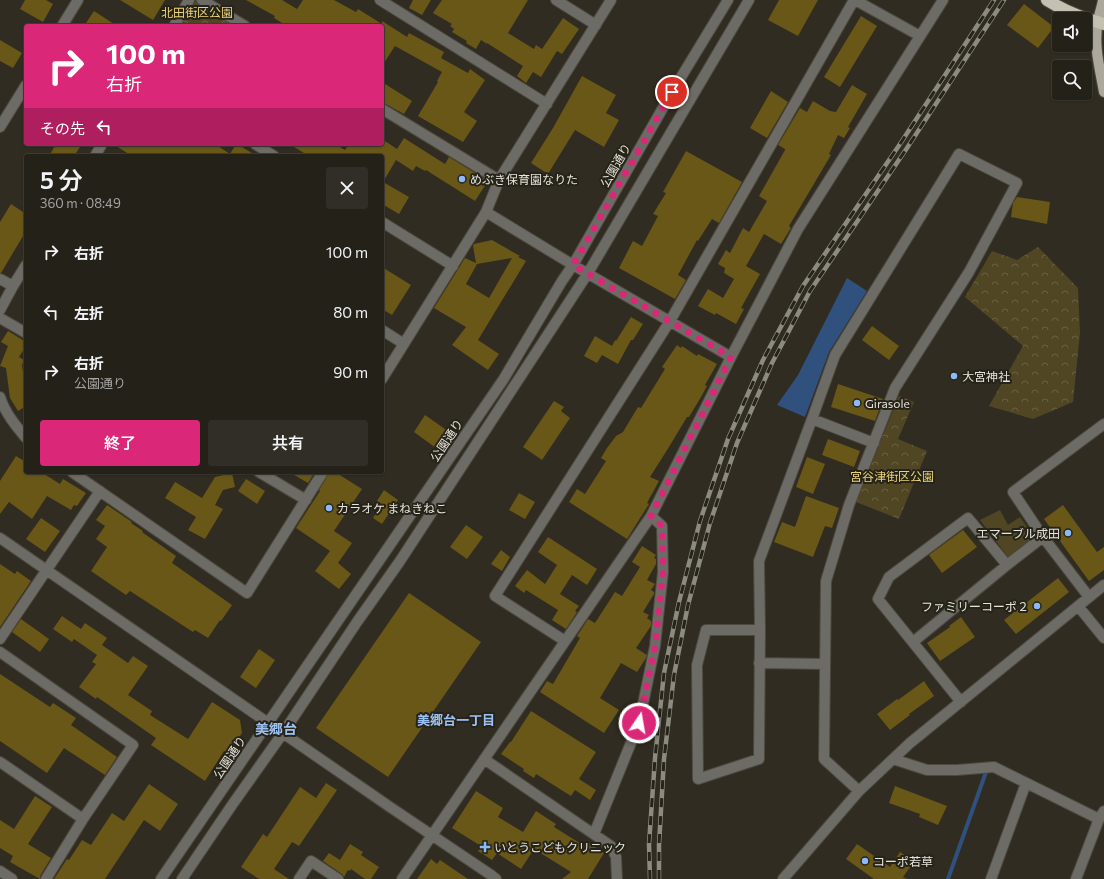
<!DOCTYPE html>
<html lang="ja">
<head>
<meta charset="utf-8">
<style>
	body { margin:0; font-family:Commissioner,"Noto Sans JP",sans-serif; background:#302e26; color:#f1f3f6; height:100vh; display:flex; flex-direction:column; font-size:15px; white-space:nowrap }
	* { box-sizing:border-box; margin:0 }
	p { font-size:13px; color:#a3a3a2 }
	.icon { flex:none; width:22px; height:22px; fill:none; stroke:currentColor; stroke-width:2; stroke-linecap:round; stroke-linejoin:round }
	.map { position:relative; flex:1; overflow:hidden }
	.drawer { position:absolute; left:24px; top:154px; width:360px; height:320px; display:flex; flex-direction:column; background:#242119; border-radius:4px; box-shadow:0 1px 3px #0004,0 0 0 1px #413e38 }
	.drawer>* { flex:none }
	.guide { position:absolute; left:24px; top:24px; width:360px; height:122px; border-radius:4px; box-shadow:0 1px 3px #0004,0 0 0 1px #413e38; background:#db2777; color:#fff; overflow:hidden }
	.controls { position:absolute; left:1052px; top:12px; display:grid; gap:8px }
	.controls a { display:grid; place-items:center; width:40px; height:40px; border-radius:4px; background:#242119; box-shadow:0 1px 3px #0004,0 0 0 1px #413e38; font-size:20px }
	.pin { position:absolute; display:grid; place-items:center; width:34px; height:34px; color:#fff; margin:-17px; border:2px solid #fff; border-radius:50%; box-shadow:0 1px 4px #0007 }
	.me { position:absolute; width:44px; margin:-22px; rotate:12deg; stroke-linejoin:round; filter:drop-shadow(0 0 3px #0008) }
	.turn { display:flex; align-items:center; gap:14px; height:84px; padding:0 16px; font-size:18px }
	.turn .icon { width:52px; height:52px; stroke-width:2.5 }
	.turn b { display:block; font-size:28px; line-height:34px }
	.then { display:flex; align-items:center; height:38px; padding:0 16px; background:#0003; gap:8px; font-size:15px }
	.round { display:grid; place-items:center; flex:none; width:42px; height:42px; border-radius:4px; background:#302e26 }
	.head { display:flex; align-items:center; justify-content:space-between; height:68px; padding:0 16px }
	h1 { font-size:24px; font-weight:600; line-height:30px }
	.action { display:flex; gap:8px; margin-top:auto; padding:8px 16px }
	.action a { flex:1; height:46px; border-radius:4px; background:#db2777; color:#fff; font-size:16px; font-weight:600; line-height:46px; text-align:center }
	.action a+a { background:#302e26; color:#f1f3f6 }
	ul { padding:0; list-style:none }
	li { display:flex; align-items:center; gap:12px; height:60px; padding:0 16px }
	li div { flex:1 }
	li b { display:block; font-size:15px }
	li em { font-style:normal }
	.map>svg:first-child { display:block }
	.grass { fill:#504623 }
	.forest { fill:url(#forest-crowns) }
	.water { fill:#30507d }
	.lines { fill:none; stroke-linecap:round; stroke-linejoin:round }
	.stream { stroke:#30507d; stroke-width:4 }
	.building { fill:#685717; fill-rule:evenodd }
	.minor-casing { stroke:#4d493f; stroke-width:12 }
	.major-casing { stroke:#4d493f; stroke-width:12 }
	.highway-casing { stroke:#4d493f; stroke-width:14 }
	.minor { stroke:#6c6b65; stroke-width:10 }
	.major { stroke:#aca89c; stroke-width:10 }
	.highway { stroke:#c5c1b2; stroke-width:12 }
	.rail-casing { stroke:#8d8a81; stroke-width:4.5 }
	.rail { stroke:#262318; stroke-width:3; stroke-dasharray:9; stroke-linecap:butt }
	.route { stroke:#db2777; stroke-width:7; stroke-dasharray:0 12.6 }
	.poi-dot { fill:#8bbafc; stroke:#262318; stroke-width:1.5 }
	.labels { text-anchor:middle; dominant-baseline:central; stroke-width:4; stroke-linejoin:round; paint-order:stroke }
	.park-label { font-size:12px; fill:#ebd177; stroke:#262318 }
	.street-label { font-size:12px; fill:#e5e3dc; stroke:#262318 }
	.poi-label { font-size:12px; fill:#e5e3dc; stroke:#262318; text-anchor:start }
	.neighbourhood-label { font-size:13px; font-weight:bold; fill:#9ec1f3; stroke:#262318 }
	.quarter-label { font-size:14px; font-weight:bold; fill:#9ec1f3; stroke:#262318 }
</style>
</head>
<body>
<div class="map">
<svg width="1104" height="879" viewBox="0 0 1104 879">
	<defs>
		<pattern id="forest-crowns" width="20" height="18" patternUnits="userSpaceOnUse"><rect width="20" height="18" fill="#504623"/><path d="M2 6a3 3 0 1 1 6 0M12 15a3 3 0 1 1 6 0" fill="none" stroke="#696142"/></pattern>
	</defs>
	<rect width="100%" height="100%" fill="#302c21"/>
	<path class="grass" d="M1000,510L1008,525L1020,517L1034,537L1008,557L980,520Z"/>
	<path class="forest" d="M189,0H202L245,26H174Z
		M1038,247L1078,288L1080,333L1073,402L1033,419L989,406L1023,346L965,297L992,251L1017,260Z
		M899,396L914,402L898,439L927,451L899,519L856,502Z"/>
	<path class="water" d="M847,278L867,291L829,352L805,417L777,405L798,375Z"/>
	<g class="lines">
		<path class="stream" d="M948,879L986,772"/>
	</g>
	<path class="building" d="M25,0H46L53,4L43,22L20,9Z
		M120,0H165L153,20Z
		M246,0H282L297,9L303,0H334L356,12L358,9L382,24V21L407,37L409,33L444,52L441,58L468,73L470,69L485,80L464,112L477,121L463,142L418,116L438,82L437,81L442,72L395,46L382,66V26H287L274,18L275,16Z
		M413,0H431L422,15L409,8Z
		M442,0H528L508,33L534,49L536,45L542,49L563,18L579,29L562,54L557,51L541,77L533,72L526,83L517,76L523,66L487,43V44L481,40L476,49L466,43L467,41L452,32L454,29L450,26L452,24L433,13Z
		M779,0H818L798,36L768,20Z
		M1024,4L1054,27L1038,48L1007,25Z
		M94,11L117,26H84Z
		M861,16L877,26L840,87L824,77Z
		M0,40L22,53L13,68L0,61Z
		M582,76L616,95L606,113L619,120L604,147L575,130L548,174L531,163L553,128Z
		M382,82L412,101L404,114L382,102Z
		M852,85L867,94L848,127L850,128L844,138L838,135L829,154L831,155L789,226L791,228L781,244L764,234L746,266L760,274L741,308L744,309L736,324L716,313L715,315L698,306L708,289L723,298L734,279L724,273L725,268L718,264L726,250L730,253L743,228L749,232L767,201L759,196L785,150V149L778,145L800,108L807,112L813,101L830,111L836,112Z
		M771,91L788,102L767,138L750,128Z
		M404,138L445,164L449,157L488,181L475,201L426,170L425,171L416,166L413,171L396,160L383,182L409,197L399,214L382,204V156H309L289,144H335L345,150L349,144H382V139L397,149Z
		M56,144H82L74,156H49Z
		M113,144H215L230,154L236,144H237L257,156H132Z
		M686,151L742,182L719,223L712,219L698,241L697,240L678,275L686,280L675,299L619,268L633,241L642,246L658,216L653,214L666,193L663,192Z
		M1017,197L1050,202L1047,224L1011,217L1013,203Z
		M11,204L26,214V231L1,273H0V222Z
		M492,240L520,256L518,257L526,261L478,340L499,354L488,370L452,345L466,327L434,308L465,258L476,263L473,246L474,244ZM512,258L489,298L466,284L477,264Z
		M382,267L411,285L392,315L382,309Z
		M631,317L643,324L633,340H631L618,364L602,355L597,363L584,356L595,336L612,346L615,340L616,341Z
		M872,326L899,346L889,360L862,340Z
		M8,331L26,342V346L19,357L24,360L22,365L24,379H26V406L18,411L10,398L6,368L0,366L8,346L1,342Z
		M677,345L681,348L682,346L697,356L698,354L717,364L705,385L707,386L701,397L689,417H687L669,447L650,477L659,481L647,503L649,504L627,539L569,502L577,489L585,494L606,461L601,458L607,448L616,436L623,432L638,407L641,408L665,369L662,367Z
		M838,384L883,399L875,421L831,407Z
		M554,401L564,407L561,411L570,418L542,460L523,447Z
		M425,415L452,434L440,451L414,432Z
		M828,439L860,451L854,467L822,455Z
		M16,456L26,462V472H41L60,484L63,479L86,493L77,506L74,505L71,510L47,496L32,519L9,502L0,514V481Z
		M807,457L825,464L813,494L796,487Z
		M289,472H315L308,483Z
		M329,472H335L362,489L334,531L352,543L338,563L351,574L339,589L315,571L330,551L296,528L320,491L319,490L328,475Z
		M232,473L235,487L223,490L215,505L223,509L205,539L188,530L196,517L165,498L175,482L202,498L215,477Z
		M246,479L265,491L257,504L238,491Z
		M384,490L398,500L382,524L373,518L382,504L377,501Z
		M519,493L535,502L525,519L509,510Z
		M806,496L839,508L832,528L825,526L813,557L774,542L782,522L795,527Z
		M107,505L132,522L131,523L143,531L142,532L176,556L172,563L232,605L221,621L220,620L208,638L195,630L193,632L130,591L126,595L91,571L107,547L96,539L105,526L96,520Z
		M1063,505L1097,552L1104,547V570L1089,581L1044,519Z
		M41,518L60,531L45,552L26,539Z
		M466,525L483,537L467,559L450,547Z
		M963,530L977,547L942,573L929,555Z
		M548,537L597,569L587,585L572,575L560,594L579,606L575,611L577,612L566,629L552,620L558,610L526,590L524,593L515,586L527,570L545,584L557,565L538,552Z
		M642,546L656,555L654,558L656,559V564L647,580L655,584L651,590L654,592V594L643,612L649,615L647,618L651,621V626L636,648L647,655L646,658L637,672L621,663L600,698L619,710L604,733L540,692L547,681L553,684L580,638L577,636L588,619L595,623L615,592L622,596L640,567L632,562Z
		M501,550L510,557L502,571L491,564Z
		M0,564L15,574L17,571L31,581L0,627Z
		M1058,578L1069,592L1016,634L1004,620Z
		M409,593L481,642L388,777L316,728Z
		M62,616L81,629L85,623L107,638L102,645L128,663L133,656L148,666L128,695L152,711L150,715L188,739L212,702L240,720L242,733L228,754L224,751L205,781L151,745L156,738L97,697L96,699L79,687L96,664L92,662L97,655L74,639L72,642L53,629Z
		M961,617L975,637L940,661L927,643L950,627L949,626Z
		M21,619L49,639L40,652L12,632Z
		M259,649L275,660L256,688L240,677Z
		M0,674L50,707L53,703L76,718L71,725L117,757L105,775L64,748L47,773L0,741Z
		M924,681L934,696L909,714L910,715L890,730L877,714L897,699L898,700Z
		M531,711L596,752L579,779L596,790L590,800L575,790L571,796L536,774L534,778L523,771L524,769L501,754L510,742H511Z
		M326,783L337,790L299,846L292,842L274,869L289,879H259L241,867L263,834L267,837L300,787L316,798Z
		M149,784L178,804L160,831L144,820L105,879H54L67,859L69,860L82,840L91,845L112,813L124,821Z
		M895,786L947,806L938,825L919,817L920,814L889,803Z
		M476,791L503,808L498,817L523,832L536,811L556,824L554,827L586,847L589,843L604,853L588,879H562L571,872L534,849L521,869L497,853L492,860L478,851L481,846L452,828Z
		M35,796L52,807L28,844L51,858L40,876V879L10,862L13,856L0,848V820L14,829Z
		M350,844L363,852L361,855L379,867L371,879H365L351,869L350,871L348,870L344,877L342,874L323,861L329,853L340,860Z
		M857,844L890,867L900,852L914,862L903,877L907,879H874L846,859Z
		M431,859L437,864L440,860L468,879H417Z"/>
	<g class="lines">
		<g class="minor-casing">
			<path id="minor" d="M202,0L245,26
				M380,0L547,104
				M556,0L596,25
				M855,0L920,36
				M62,26L78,0
				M174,26L189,0
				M382,109L499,180
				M0,127L26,85
				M255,144L274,156
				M95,156L102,144
				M486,212L573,265L731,357
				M382,222L453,266
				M0,279L13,286
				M0,310L13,286L26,265
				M0,318L26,333
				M382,330L404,344
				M382,379L486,212L499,180L611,0
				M0,397C5,413 16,426 26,438
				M812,419L874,443
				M72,472L247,593L323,472
				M259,472L306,500
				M0,538L390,807L491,875L496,879
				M1089,597L1043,537L1013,492L1104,424
				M1078,606L1104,638
				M760,630H706L697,665L698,779L759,759L760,630L759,561L812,419L835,355L959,154L1017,183L969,272L895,388L849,505L826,581L824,759L859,791
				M0,639L100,491
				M565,641L495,596L670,321L854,0
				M913,642L1007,565L1043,537
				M0,652L133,745L83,819L46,879
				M759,663L825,664
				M961,702L878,599L889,577L968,518L1007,565
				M484,759L611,846L616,857L617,879
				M893,759L927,770H957L994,767L1099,819
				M0,762L83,819
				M594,834L639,723L655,646L663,572L662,526L651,516
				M0,871L12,879
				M161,879L503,380L562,281L573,265L672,92L728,0
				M182,879L232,805L283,733L357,622L400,561L588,273L749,0
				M299,879L311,861L338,879
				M402,879L651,516L731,357L798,229L943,0
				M783,879L859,791L910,743L1104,585
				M991,879L1026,783
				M1076,879L1099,819L1104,811"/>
		</g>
		<g class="major-casing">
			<path id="major" d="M1103,0C1102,7 1099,14 1098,21C1093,45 1100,69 1104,92"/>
		</g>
		<g class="highway-casing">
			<path id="highway" d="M1047,0C1064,11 1085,19 1104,24"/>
		</g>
		<use href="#minor" class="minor"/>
		<use href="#major" class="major"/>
		<use href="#highway" class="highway"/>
		<g class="rail-casing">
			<path id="rail" d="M650,879L649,844L655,758L664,673L679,602L700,521L728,439L763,360L803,286L900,144L994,0
				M659,879V845L664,759L674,675L688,605L710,523L737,443L772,363L810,291L907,148L1004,0"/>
		</g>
		<use href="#rail" class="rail"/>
	</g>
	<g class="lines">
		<path class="route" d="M639,723L655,646L663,572L662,526L651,516L731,357L573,265L672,92"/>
	</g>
	<g class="poi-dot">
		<circle cx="462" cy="179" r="4"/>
		<circle cx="954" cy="376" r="4"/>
		<circle cx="857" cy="403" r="4"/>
		<circle cx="329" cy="508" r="4"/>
		<circle cx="1068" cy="533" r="4"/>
		<circle cx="1037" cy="606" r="4"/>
		<path d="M483 841h4v4h4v4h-4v4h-4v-4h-4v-4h4z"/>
		<circle cx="865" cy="861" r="4"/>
	</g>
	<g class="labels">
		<g class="park-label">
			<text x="197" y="12">北田街区公園</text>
			<text x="892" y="476">宮谷津街区公園</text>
		</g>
		<g class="street-label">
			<text transform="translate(615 165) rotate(-60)">公園通り</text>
			<text transform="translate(446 440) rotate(-56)">公園通り</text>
			<text transform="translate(229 757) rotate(-56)">公園通り</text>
		</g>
		<g class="poi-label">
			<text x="470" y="179">めぶき保育園なりた</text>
			<text x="962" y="376">大宮神社</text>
			<text x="865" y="403">Girasole</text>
			<text x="337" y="508">カラオケ まねきねこ</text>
			<text x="1060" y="533" text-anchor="end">エマーブル成田</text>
			<text x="1029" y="606" text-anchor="end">ファミリーコーポ２</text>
			<text x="494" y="847">いとうこどもクリニック</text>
			<text x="873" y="861">コーポ若草</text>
		</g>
		<g class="neighbourhood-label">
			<text x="456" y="720">美郷台一丁目</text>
		</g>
		<g class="quarter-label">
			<text x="276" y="728">美郷台</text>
		</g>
	</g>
</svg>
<div class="controls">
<a><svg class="icon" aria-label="sound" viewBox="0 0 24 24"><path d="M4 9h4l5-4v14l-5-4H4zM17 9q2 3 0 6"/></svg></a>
<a><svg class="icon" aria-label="search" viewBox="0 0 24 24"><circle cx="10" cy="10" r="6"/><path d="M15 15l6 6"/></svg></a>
</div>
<div class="pin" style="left:672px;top:92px;background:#d93025"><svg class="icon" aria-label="arrive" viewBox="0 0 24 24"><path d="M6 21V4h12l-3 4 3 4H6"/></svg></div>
<svg class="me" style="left:639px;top:723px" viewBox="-20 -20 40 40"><circle r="17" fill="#db2777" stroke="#fff" stroke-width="3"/><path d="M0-11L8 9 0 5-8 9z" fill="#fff"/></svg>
<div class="guide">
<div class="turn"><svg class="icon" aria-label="right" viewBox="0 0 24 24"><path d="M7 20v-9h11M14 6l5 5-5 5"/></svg><div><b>100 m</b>右折</div></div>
<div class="then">その先<svg class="icon" aria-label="left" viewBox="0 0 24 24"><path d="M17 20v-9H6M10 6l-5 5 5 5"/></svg></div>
</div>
<section class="drawer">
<div class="head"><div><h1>5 分</h1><p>360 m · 08:49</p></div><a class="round"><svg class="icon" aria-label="close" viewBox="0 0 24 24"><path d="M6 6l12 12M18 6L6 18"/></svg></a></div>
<ul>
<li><svg class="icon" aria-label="right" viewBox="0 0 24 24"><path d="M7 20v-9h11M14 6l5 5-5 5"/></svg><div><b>右折</b></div><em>100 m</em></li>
<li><svg class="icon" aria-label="left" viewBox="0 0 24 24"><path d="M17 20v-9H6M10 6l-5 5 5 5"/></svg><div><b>左折</b></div><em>80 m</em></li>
<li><svg class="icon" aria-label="right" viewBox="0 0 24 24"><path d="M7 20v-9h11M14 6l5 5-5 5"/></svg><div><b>右折</b><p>公園通り</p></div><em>90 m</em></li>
</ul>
<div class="action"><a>終了</a><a>共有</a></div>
</section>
</div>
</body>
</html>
